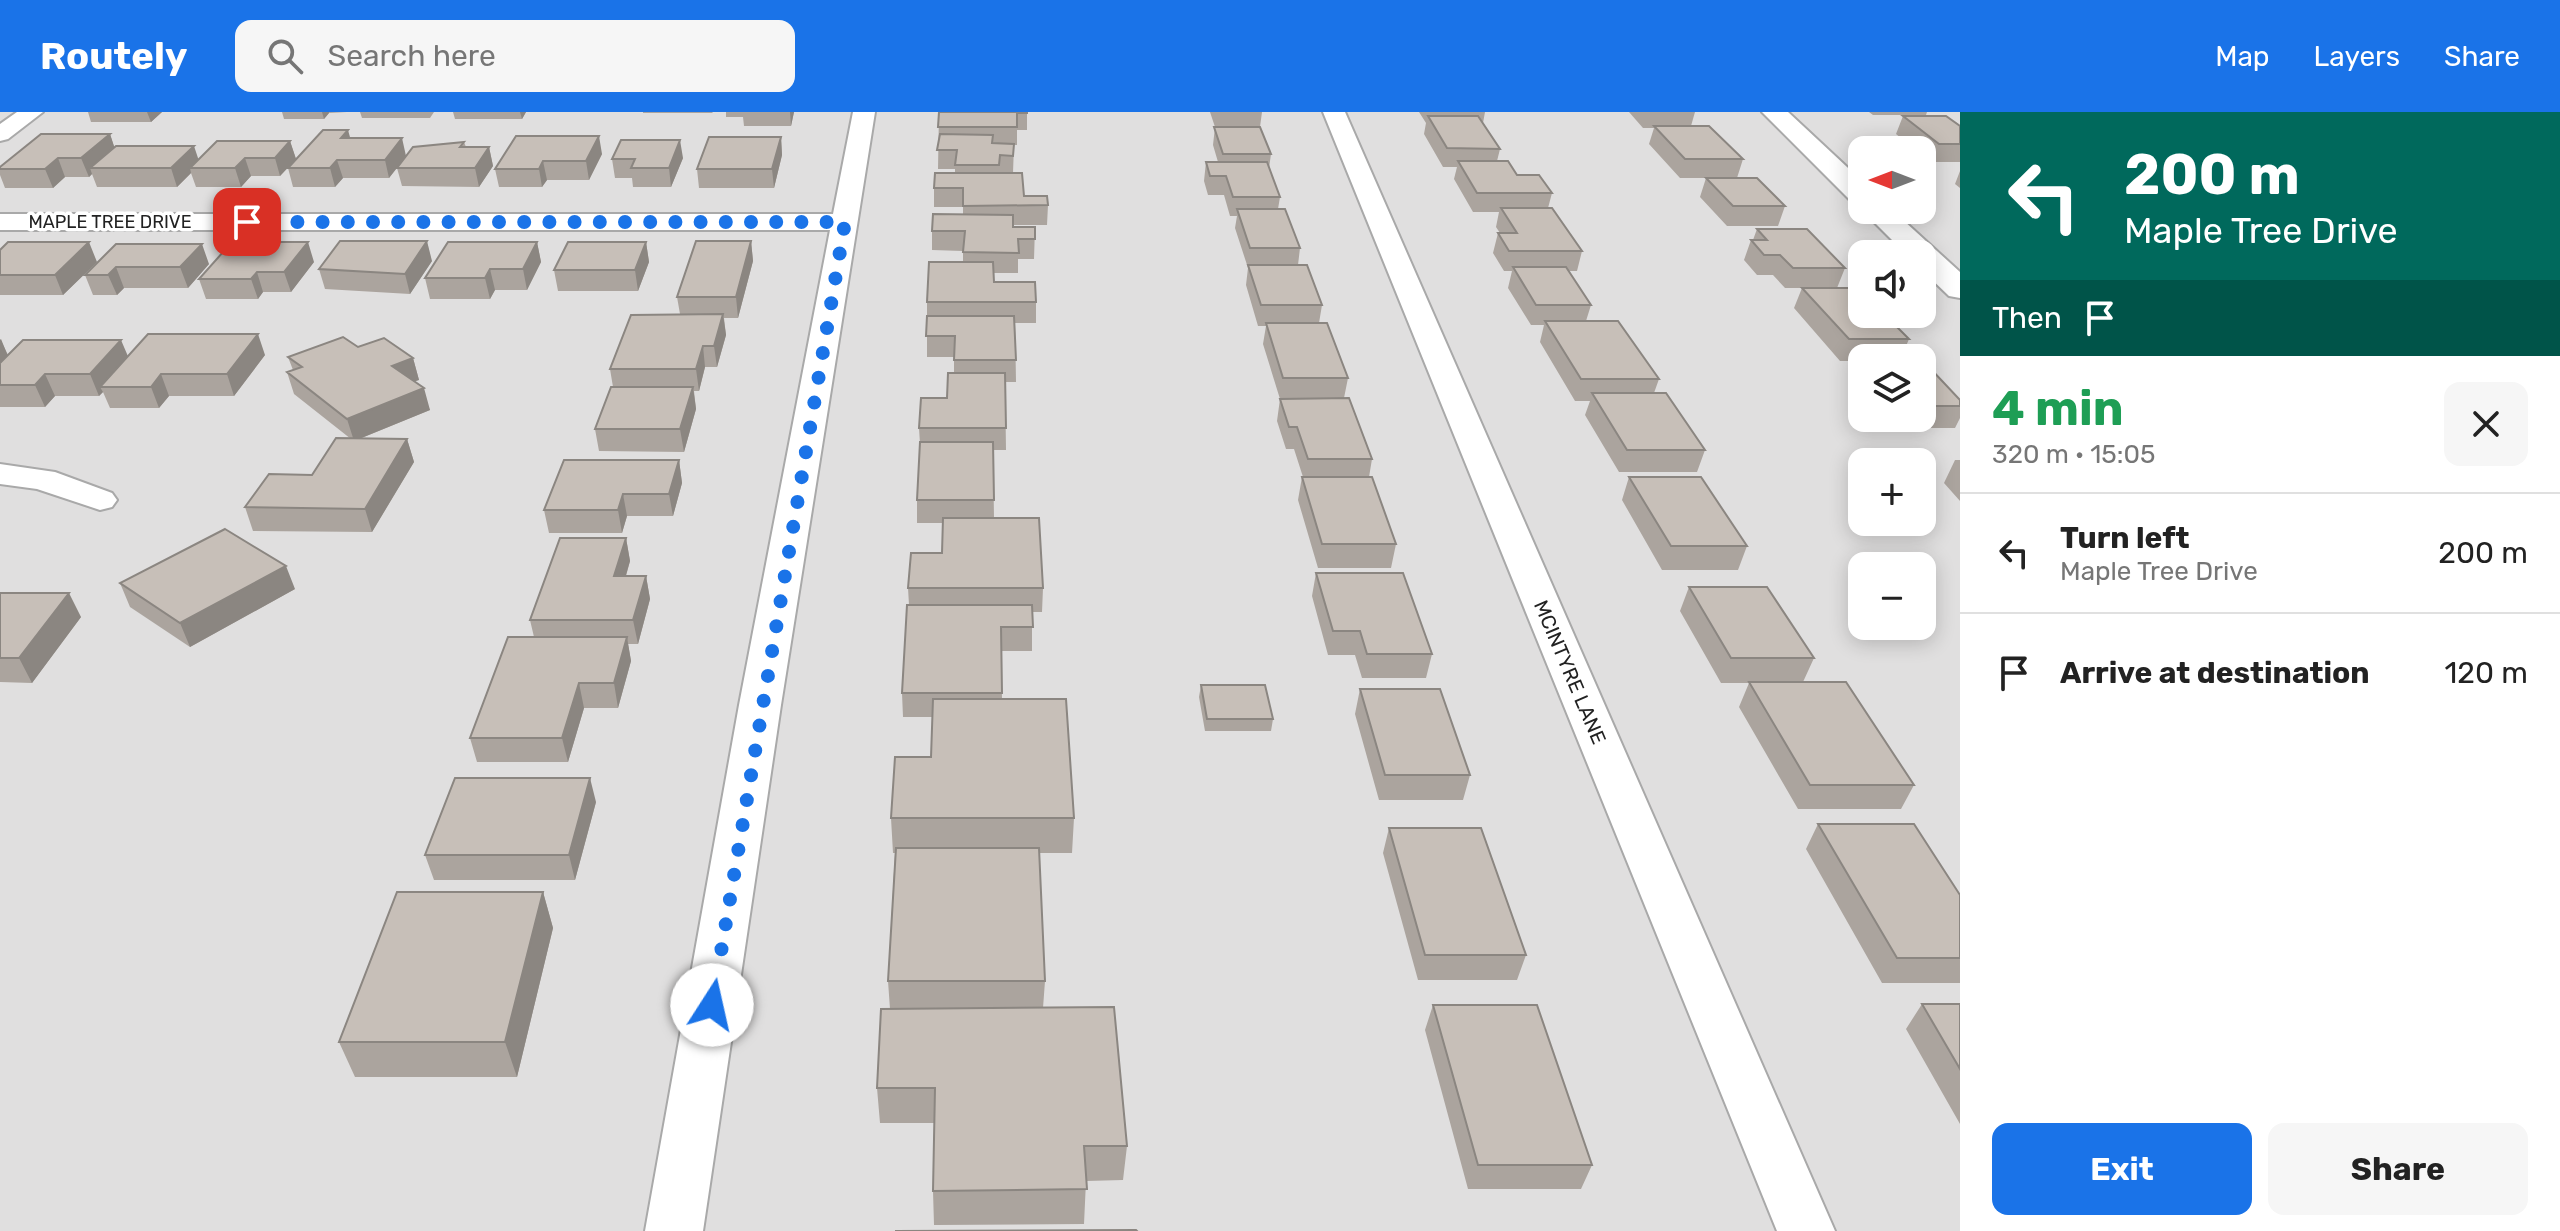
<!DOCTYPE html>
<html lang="en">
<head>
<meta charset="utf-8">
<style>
	body { margin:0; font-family:Rubik,sans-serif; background:#f6f6f6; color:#222; height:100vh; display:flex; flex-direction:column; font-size:30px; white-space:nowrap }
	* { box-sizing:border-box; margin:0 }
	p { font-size:26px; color:#767676 }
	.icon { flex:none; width:44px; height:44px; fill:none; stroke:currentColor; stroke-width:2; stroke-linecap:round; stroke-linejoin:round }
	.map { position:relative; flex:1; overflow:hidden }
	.details { display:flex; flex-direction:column; background:#fff; width:600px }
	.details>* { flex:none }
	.top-card { background:#00695c; color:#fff; overflow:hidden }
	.needle { width:52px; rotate:270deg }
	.tools { position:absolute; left:1848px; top:24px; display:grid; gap:16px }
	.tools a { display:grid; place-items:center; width:88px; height:88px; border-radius:16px; background:#fff; box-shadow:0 4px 20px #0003; font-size:40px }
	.pin { position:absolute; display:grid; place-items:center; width:68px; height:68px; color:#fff; margin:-34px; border-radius:16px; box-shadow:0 4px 12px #0006 }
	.me { position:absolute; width:88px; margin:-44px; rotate:10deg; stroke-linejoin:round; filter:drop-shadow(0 0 6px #0008) }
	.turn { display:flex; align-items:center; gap:28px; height:168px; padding:0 32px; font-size:36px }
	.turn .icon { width:104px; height:104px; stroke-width:2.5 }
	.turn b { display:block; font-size:56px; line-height:68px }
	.then { display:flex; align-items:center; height:76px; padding:0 32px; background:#0003; gap:16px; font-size:30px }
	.round { display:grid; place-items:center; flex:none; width:84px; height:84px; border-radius:16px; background:#f6f6f6 }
	.head { display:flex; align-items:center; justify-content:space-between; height:136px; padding:0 32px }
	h1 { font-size:48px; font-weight:700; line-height:60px; color:#1e9e55 }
	.button { display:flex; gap:16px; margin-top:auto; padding:16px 32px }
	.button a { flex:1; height:92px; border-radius:16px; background:#1a73e8; color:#fff; font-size:32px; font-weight:700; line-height:92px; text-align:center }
	.button a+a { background:#f6f6f6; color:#222 }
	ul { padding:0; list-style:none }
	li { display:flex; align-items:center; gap:24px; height:120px; padding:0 32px; border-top:2px solid #e0e0e0 }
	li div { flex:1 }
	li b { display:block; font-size:30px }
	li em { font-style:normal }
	header { display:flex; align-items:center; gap:48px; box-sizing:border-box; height:112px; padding:0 40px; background:#1a73e8; color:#fff }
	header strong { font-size:38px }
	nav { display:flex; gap:44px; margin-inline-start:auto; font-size:28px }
	.search { width:560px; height:72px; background:#f6f6f6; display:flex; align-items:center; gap:20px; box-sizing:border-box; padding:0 28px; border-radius:16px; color:#767676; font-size:30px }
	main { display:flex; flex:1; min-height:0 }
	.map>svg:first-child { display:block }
	.residential { fill:#e0dfdf; fill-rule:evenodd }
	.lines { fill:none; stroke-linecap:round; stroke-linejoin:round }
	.minor-casing { stroke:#a9a9a9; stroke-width:4 }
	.tertiary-casing { stroke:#a9a9a9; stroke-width:4 }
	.minor { fill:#fff; fill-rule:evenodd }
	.tertiary { fill:#fff; fill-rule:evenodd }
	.wall { fill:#aba49e }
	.shaded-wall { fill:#8b8681 }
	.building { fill:#c7bfb8; stroke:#8b8681; stroke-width:2 }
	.route { stroke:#1a73e8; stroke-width:14; stroke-dasharray:0 25.2 }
	.labels { text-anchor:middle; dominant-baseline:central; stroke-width:7; stroke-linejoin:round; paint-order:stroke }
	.far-street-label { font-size:18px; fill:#222; stroke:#fff }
	.street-label { font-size:20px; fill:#222; stroke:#fff }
</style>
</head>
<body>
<header>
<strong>Routely</strong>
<div class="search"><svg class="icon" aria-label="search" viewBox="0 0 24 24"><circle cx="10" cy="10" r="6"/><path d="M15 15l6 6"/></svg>Search here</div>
<nav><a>Map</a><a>Layers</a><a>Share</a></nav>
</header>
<main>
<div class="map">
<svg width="1960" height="1119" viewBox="0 0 1960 1119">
	<rect width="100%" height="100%" fill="#f2efe9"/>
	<path class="residential" d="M0,0H1960V1119H0ZM1862,38H1922V98H1862ZM1862,142H1922V202H1862ZM1862,246H1922V306H1862ZM1862,350H1922V410H1862ZM1862,454H1922V514H1862Z"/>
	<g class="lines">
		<g class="minor-casing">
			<path id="minor" d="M17,0H43L8,27L0,29V12Z
				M853,0H875L781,593L703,1119H645L739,593L830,118H0V102H833Z
				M1323,0H1345L1835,1119H1777Z
				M0,352L55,360L112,381L117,388L112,395L100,398L37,377L0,372Z"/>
		</g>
		<g class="tertiary-casing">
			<path id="tertiary" d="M1762,0H1788L1862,69V92L1852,90Z
				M1862,98H1892L1960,160V186L1949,184L1922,158V142H1906Z"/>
		</g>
		<use href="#minor" class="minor"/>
		<use href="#tertiary" class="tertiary"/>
	</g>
	<path class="wall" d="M88,0H162L151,10H91Z
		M282,0H347L329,1L324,7H284Z
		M360,0H434L430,6H362Z
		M453,0H526L522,7H455Z
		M643,0H713L712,1H643Z
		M726,0H794L791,14H744L743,5H726Z
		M939,0H1027V18H1017V33H1014L1013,61L1024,84L1048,93L1047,113H1013V115H1035L1034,147H1018V161H994V170L1036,190V211H1015L1016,270H1005L1006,338H993L994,406L1043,476L1042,500H1032V539H1001L1002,587L1074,706L1072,741H1039L1045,869L1043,896L1127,1034L1123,1068L1086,1069L1084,1112L934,1113L933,1079L934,1011H880L877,976L890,897L888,869L895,741H893L891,706L931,645L933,605H903L902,581L909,493L908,476L942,441L943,411H917V388L920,332L919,316L947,286L954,261V245H927V190L963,150V139L932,138V119L963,103V95H934V76L955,61V57H938Z
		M1210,0H1262L1260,15L1271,42L1269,56L1280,85L1278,97L1300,136L1298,153L1322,193L1319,211L1348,266L1344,286L1372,347L1369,365L1396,432L1391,456H1318L1298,388L1302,365H1303L1294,337H1286L1277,309L1280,287L1263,232L1266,214H1258L1246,173L1248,156L1235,116L1237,104H1230L1224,83H1208L1204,69L1206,50H1218L1213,33L1215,15Z
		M1419,0H1485L1483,11L1500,37L1497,49L1517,63L1552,81L1548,96L1582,139L1577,159H1568L1591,193L1586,209L1659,267L1654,281L1705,338L1697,360H1619L1585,303L1590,289H1575L1540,230L1544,213H1531L1508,176L1512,159H1504L1493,141L1498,121H1500L1496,115L1499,100H1473L1454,67L1457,55H1443L1424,22L1426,11Z
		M1629,0H1695L1691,14L1743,47L1737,66L1785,94L1778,114H1727L1700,85L1706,66H1680L1649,32L1654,16H1643Z
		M1869,0H1927L1926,3H1873Z
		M1903,4L1960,14V50H1931L1922,43V38H1916L1896,22Z
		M110,22L114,35L198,47L290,29L296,47L280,64H251L241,75H196L191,61L177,75H97L92,62L89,65H65L53,76H5L0,63V55Z
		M516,24L602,42L589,68H547L542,75H499L495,57Z
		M781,25L782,43L774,76H699L697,57Z
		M350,26L406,44L464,30L466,35H489L493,54L479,75L402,74L397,56L389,66H343L335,75H293L288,56Z
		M683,46L671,75H633L632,66H615L612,47Z
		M1960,59V76L1955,72Z
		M1757,117L1845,156L1837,176L1909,227L1901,246H1862V249H1840L1794,196L1802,176H1785L1773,163H1757L1744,148L1751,128H1753Z
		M751,129L753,149L738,206H724L726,223L717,255H705L699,279H694L696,297L684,340L599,339L595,317L613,275L610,257L680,202L677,185Z
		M537,130L541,150L527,178H495L490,187H430L425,166Z
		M646,130L649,150L638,179H558L554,158Z
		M116,132L209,152L188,176H124L117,183H93L85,163Z
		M0,138L97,150L63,183H0Z
		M432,149L410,182L325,177L319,157Z
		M314,150L291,180H263L258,187H206L199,167Z
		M0,227L8,243L128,244L265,243L234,284H169L159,296H110L103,280L99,284H55L45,295H0Z
		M358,235L413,246L419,268L414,269L430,298L359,327H407L414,350L372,420L253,419L245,395L312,363L351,327L294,282L287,260L293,258L288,245Z
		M1922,255L1960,288V306L1955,316H1898L1889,306H1922Z
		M679,348L682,371L673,404H627L622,421H549L544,398Z
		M1955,348H1960V389L1944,371Z
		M1629,365L1747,434L1738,458H1662L1622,388Z
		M626,426L630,449L626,464H646L650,487L638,532H628L631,549L618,596H584L568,650H477L470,626L534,525L530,508Z
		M1316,461L1432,542L1426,566H1362L1355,543H1328L1312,484Z
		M120,471L295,477L190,535L130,495Z
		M1689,475L1814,546L1803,570L1914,673L1901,697H1798L1739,595L1749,571H1721L1680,499Z
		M0,481L81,505L32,571L0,570Z
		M1201,573L1273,607L1271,619H1205L1199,585Z
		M1360,577L1470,663L1463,688H1379L1355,602Z
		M596,690L575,768H434L425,743Z
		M1818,712L1960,783V871H1882L1806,737Z
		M1389,716L1526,843L1517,868H1418L1383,741Z
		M543,780L553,816L517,965H355L339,930Z
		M1922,892H1960V1012L1906,917Z
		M1433,893L1592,1053L1581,1077H1468L1425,918Z"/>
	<path class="shaded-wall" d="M147,0H162L151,10Z
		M322,0H329V1L324,7Z
		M520,0H526L522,7Z
		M790,0H794L791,14Z
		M348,18L353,36L341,26Z
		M110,22L116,40L90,56L92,62L89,65L81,46Z
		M599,24L602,42L589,68L586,49Z
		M781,25L782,43L774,76L772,57Z
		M402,26L406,44L389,66L385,48Z
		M680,28L683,46L671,75L669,56Z
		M290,29L296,47L280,64L275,46Z
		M194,34L200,52L190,56L191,61L177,75L171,56Z
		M489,35L493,54L479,75L475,56Z
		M58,46L65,65L53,76L45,57Z
		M245,46L251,64L241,75L235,56Z
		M337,48L343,66L335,75L330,56Z
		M543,49L547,68L542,75L539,57Z
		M427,129L432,149L410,182L405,162Z
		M751,129L753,149L738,206L736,185Z
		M89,130L97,150L63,183L55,163Z
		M308,130L314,150L291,180L284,160Z
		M537,130L541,150L527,178L523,157Z
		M646,130L649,150L638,179L635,158Z
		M202,132L209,152L188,176L180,155Z
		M116,155L124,176L117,183L108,163Z
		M490,157L495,178L490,187L485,166Z
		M257,160L263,180L258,187L251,167Z
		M723,202L726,223L717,255L714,234Z
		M258,222L265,243L234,284L227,262Z
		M1,227L10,249L0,259V228Z
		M121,228L130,249L100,275L103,280L99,284L90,262Z
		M703,234L705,255L699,279L696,257Z
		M413,246L419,268L398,275L392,254Z
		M45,262L55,284L45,295L35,273Z
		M161,262L169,284L159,296L151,275Z
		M693,275L696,297L684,340L680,317Z
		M424,276L430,298L354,329L347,307Z
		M407,327L414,350L372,420L365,397Z
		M679,348L682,371L673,404L669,382Z
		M623,382L627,404L622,421L618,398Z
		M626,426L630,449L619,487L614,464Z
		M286,454L295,477L190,535L180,511Z
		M646,464L650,487L638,532L633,508Z
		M69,481L81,505L32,571L19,546Z
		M627,525L631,549L618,596L614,571Z
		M579,571L584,596L568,650L562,626Z
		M590,666L596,690L575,768L569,743Z
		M543,780L553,816L517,965L505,930Z"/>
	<path class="building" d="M939,0H1027V1H1017V15H938Z
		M1428,4H1478L1500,37L1447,36Z
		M1903,4H1946L1960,14V32H1939Z
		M1654,14H1709L1743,47H1685Z
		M1214,15H1260L1271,42H1223Z
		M323,18H348L341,26H402L385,48H337L330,56H288Z
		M41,22H110L81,46H58L45,57H0V55Z
		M940,22L993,23L992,31L1014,32L1013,44L1000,43L999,53H955L957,38H937Z
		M516,24H599L586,49H543L539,57H495Z
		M709,25H781L772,57H697Z
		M621,28H680L669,56H631L635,47H612Z
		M217,29H290L275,46H245L235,56H190Z
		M464,30L460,35H489L475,56H397L413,35Z
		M116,34H194L171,56H90Z
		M1458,49H1508L1517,63H1539L1552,81H1477Z
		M1206,50H1267L1280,85H1233L1226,64H1210Z
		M935,61H1022L1024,84H1047L1048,93L963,94V76H934Z
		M1706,66H1757L1785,94H1733Z
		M1501,96H1552L1582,139H1509L1498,121H1517Z
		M1237,97H1285L1300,136H1250Z
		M933,102L1013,103V115H1035V127H1018L1019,141L963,140L965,119H932Z
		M1757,117H1807L1845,156H1793L1780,143H1764L1751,128H1767Z
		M340,129H427L405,162L319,157Z
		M696,129H751L736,185H677Z
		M8,130H89L55,163H0V138Z
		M232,130H308L284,160H257L251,167H199Z
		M448,130H537L523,157H490L485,166H425Z
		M568,130H646L635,158H554Z
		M116,132H202L180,155H116L108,163H85Z
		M929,150H993L994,170H1035L1036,190H927Z
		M1248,153H1307L1322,193H1261Z
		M1513,155H1566L1591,193H1536Z
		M1802,176H1858L1862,180V202H1884L1909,227H1849Z
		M723,202L714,234H703L696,257H610L631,203Z
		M927,204H1014L1016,248H954L955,224H926Z
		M1545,209H1618L1659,267H1581Z
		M1266,211H1327L1348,266H1283Z
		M148,222H258L227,262H161L151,275H100Z
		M343,225L358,235L384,226L413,246L392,254L424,276L347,307L287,260L302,255L288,245Z
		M23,228H121L90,262H45L35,273H0V251Z
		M1922,255H1929L1960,288V294H1922Z
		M948,261H1005L1006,316H919L921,286H947Z
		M611,275H693L680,317H595Z
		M1592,281H1666L1705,338H1627Z
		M1349,286L1372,347H1308L1297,315H1289L1280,287Z
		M336,326L407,327L365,397L245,395L269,362L312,363Z
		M920,330H993L994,388H917Z
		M564,348H679L669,382H623L618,398H544Z
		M1302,365H1372L1396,432H1322Z
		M1629,365H1701L1747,434H1671Z
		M943,406H1039L1043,476H908L911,441H942Z
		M225,417L286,454L180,511L120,471Z
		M560,426H626L614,464H646L633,508H530Z
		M1316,461H1403L1432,542H1367L1360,519H1333Z
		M1689,475H1767L1814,546H1731Z
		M0,481H69L19,546H0Z
		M907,493H1032L1033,515H1001L1002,581H902Z
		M508,525H627L614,571H579L562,626H470Z
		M1749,570H1846L1914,673H1810Z
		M1201,573H1265L1273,607H1207Z
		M1360,577H1440L1470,663H1385Z
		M933,587H1066L1074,706H891L895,645H931Z
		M455,666H590L569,743H425Z
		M1818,712H1914L1960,783V846H1897Z
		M1389,716H1481L1526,843H1425Z
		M896,736H1039L1045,869H888Z
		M397,780H543L505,930H339Z
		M1922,892H1960V957Z
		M1433,893H1537L1592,1053H1478Z
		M1114,895L1127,1034H1084L1087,1077L933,1079L935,976H877L881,897Z
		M1136,1118L1137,1119H895Z"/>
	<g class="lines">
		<path class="route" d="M247,110H845L712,893"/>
	</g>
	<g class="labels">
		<g class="far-street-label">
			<text x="110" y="110">MAPLE TREE DRIVE</text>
		</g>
		<g class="street-label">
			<text transform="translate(1570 560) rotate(67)">MCINTYRE LANE</text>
		</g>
	</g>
</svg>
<div class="tools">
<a><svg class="needle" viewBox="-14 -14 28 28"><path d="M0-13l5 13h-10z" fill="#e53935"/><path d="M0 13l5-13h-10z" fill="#767676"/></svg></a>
<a><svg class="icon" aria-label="sound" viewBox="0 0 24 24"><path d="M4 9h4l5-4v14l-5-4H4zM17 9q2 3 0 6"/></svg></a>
<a><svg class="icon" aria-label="layers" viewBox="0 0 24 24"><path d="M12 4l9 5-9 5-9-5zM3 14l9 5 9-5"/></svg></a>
<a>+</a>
<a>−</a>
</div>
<div class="pin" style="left:247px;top:110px;background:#d93025"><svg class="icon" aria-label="arrive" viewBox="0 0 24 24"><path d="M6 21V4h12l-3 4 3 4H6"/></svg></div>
<svg class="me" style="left:712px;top:893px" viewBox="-20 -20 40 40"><circle r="19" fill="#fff"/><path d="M0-13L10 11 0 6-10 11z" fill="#1a73e8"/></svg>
</div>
<section class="details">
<div class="top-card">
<div class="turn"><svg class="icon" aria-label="left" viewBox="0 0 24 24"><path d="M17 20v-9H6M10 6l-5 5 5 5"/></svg><div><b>200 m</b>Maple Tree Drive</div></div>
<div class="then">Then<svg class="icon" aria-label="arrive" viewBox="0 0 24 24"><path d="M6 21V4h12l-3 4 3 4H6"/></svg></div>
</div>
<div class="head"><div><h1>4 min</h1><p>320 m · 15:05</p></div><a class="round"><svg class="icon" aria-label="close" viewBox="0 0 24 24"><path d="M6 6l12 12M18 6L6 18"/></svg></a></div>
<ul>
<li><svg class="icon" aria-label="left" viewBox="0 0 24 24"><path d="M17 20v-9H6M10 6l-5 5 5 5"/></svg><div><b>Turn left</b><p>Maple Tree Drive</p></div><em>200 m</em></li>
<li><svg class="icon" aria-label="arrive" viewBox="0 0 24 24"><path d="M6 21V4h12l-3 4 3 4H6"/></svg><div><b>Arrive at destination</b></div><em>120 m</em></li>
</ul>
<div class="button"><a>Exit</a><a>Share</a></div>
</section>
</main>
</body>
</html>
